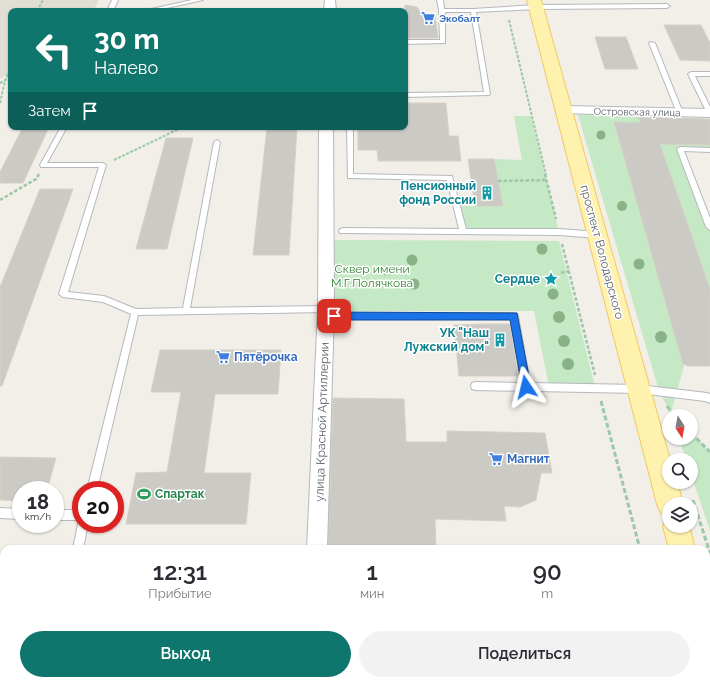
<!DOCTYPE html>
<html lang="ru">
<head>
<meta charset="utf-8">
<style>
	body { margin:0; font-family:Raleway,sans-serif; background:#f2f2f3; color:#2b2b33; height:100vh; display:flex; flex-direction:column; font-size:15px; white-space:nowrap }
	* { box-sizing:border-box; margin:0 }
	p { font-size:13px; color:#7c7c81 }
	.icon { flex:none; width:22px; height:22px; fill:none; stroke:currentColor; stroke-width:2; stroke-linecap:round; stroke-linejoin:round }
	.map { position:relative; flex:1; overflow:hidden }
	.sheet { position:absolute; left:0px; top:545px; width:710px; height:140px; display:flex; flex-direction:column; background:#fff; border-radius:12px 12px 0 0; box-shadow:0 1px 3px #0004 }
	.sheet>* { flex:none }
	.top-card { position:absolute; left:8px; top:8px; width:400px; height:122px; border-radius:8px; box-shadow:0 1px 3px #0004; background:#0f766e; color:#fff; overflow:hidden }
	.needle { width:26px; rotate:169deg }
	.tools { position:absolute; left:662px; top:409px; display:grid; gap:8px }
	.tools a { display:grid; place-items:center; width:36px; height:36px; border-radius:50%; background:#fff; box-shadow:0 1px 3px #0004; font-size:20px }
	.speed { position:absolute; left:12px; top:481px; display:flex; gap:8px; font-size:20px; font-weight:700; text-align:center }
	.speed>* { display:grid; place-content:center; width:52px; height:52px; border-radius:50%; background:#fff; box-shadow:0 1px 3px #0004; line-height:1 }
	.speed small { font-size:10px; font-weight:400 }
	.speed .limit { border:6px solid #d22; background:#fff; color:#111 }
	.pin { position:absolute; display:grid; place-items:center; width:34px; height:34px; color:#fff; margin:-17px; border-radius:8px; box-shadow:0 2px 6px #0006 }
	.me { position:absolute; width:44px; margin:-22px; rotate:350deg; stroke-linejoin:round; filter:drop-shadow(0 0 3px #0008) }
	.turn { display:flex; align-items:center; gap:14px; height:84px; padding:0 20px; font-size:18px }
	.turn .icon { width:52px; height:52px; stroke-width:2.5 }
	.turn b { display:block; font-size:28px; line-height:34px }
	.then { display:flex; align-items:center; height:38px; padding:0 20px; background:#0003; gap:8px; font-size:15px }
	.eta { display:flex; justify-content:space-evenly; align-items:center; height:68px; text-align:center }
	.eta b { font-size:24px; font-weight:600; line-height:28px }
	.button { display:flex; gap:8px; margin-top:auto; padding:8px 20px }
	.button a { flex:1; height:46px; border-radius:24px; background:#0f766e; color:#fff; font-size:16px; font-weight:600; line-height:46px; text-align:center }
	.button a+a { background:#f2f2f3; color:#2b2b33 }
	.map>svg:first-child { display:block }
	.education { fill:#e1ded6 }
	.green { fill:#c5e8c5 }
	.building { fill:#cccac5; stroke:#d6d1c6 }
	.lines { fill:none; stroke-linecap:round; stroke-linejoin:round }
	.lane-casing { stroke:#b5b8bc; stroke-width:2 }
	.street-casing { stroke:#b5b8bc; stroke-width:2 }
	.primary-casing { stroke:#f2c960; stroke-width:2 }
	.path-far2 { stroke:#9cc7a9; stroke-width:2; stroke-dasharray:3 1.5; stroke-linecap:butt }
	.path-far1 { stroke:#9cc7a9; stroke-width:2.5; stroke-dasharray:3.5 2; stroke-linecap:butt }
	.path { stroke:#9cc7a9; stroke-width:3; stroke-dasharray:5 2.5; stroke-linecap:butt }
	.lane { fill:#fff; fill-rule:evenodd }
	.street { fill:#fff; fill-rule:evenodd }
	.primary { fill:#fff2af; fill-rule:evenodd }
	.tree { fill:#89b387 }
	.route { fill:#1a73e8; stroke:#114b97 }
	.labels { text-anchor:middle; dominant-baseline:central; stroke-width:3; stroke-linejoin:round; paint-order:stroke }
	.far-shop-label { font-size:10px; font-weight:bold; fill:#366cbe; stroke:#fff; text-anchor:start }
	.far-street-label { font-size:10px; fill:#5f6368; stroke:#fff }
	.culture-label { font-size:12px; font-weight:bold; fill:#0d838f; stroke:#fff; text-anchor:end }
	.street-label { font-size:12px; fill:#5f6368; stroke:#fff }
	.park-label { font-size:12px; fill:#348238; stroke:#fff }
	.shop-label { font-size:12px; font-weight:bold; fill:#366cbe; stroke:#fff; text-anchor:start }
	.leisure-label { font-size:12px; font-weight:bold; fill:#27864d; stroke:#fff; text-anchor:start }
</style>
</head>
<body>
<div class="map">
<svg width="710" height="685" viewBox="0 0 710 685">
	<rect width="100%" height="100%" fill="#f1efe8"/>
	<path class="education" d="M0,0H99L93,11H11V73L0,79Z"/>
	<path class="green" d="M578,115H638L640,123H614L684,366L671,413L674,416H672L659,391Z
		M514,116H531L559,232H463L457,206H503L494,159L522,160Z
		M660,144L710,145V150L680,149L710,227V289Z
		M333,240L559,241L595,387H549L534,311H332Z
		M691,433L710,452V531L691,474V460H686L679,438H691Z
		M0,560L4,561V598L1,608Z"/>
	<path class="building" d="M405,5L417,7L422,15H435L438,38H405Z
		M664,25H701L710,43V61L680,60Z
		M595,37H626L638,69H605Z
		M405,103H446L449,136H458L461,161H378L377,150H358V127H405Z
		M638,117L710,119V145L660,144L710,289V366H688L683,364L614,122L640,123Z
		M23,127H49L23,183H0V172Z
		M267,127H297L289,255H253Z
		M166,138H193L167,249H136Z
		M468,159H494L503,206H475Z
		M40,189H73L2,386H0V287Z
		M485,324H510L518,376H459L454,325Z
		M160,350H281L278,394H215L204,473H251L246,524H126L136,473L167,472L181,392H151Z
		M333,398L404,399L406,442H447V431L545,433L552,473H541L536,500L520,507L504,506L506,521L435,519L436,549H328Z
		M0,457L56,458L47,490H21V501L0,500Z"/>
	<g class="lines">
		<g class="lane-casing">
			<path id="lane" d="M112,0H118L113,11H107Z
				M192,0H203L153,11H142Z
				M437,0H443L444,9H473L536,5L667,4L670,6L667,8L536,9L476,12L490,94L489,95L405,97V93L484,92L471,12H445V43L405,44V40H440L439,10Z
				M650,42L655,43L683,113L682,114H678L677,113L649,43Z
				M691,72H710V76H695L710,107V115L707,113L688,74Z
				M61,127H67L47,163H103L106,165L68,292L104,296L136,309L183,308L214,142L217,140L220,142L190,308L326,306L330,309L326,312L138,315L97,490H87L131,314L103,302L63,297L59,294L99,167H41L40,165Z
				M347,127H353V174L452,176L466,229H559L598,232L602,235L598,238L559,235L340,233L339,231L340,229L343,228L459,229L447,180L348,178Z
				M680,147L710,148V152L684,151L710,218V230L706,227L677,149Z
				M334,313H514L517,314L518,316L530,383L639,385L707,393L710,394V403L705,401L639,393L475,390L472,389L471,386L472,383L475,382L521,383L511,319H334L331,318L330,316L331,314Z
				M0,508L21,509V519L0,518Z
				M55,510H81V520H55Z
				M81,520V524H88L83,549H73L78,524Z
				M42,681H52L51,685H41Z"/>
		</g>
		<g class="street-casing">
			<path id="street" d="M325,0H335L336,11H324Z
				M564,106L710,109V117L559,113L558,110L559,107Z
				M319,127H333L334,309L327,549H307L318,309Z
				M302,681H324L325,685H301Z"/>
		</g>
		<g class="primary-casing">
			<path id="primary" d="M527,0H541L670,460H669V482H677L683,504H669V526H689L695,549H669L663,526L667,517L669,516L661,513L657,504Z
				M706,623L710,624V666L706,664Z"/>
		</g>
		<path class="path-far2" d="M37,11L43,0
			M509,20L546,175
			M0,83L11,77
			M0,103L5,81L11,67
			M114,160L183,127"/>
		<path class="path-far1" d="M545,174L556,219
			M498,181L547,180
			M0,200L36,179L39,174
			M562,244L595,375
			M561,273L569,271
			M384,274H391"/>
		<path class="path" d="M601,401L640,549
			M667,406L674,416
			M691,433L710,452
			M693,500L710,553
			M0,655H4
			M674,681L675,685
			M260,685L264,681"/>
		<use href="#lane" class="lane"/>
		<use href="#street" class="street"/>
		<use href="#primary" class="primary"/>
	</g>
	<g class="tree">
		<circle cx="601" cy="135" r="4.5"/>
		<circle cx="622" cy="206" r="5"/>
		<circle cx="542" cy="249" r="5.5"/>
		<circle cx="412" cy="260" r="5.5"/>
		<circle cx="639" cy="264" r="5.5"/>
		<circle cx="414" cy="284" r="5.5"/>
		<circle cx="553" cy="294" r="5.5"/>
		<circle cx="559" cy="317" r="6"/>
		<circle cx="661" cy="337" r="6"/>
		<circle cx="564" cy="341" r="6"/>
		<circle cx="568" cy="364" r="6"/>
	</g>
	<path class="route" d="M334,312L517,313L531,387L530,390L526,392L523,390L522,387L510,320H334L330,316Z"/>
	<defs>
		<g id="supermarket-bare" transform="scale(1.08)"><path d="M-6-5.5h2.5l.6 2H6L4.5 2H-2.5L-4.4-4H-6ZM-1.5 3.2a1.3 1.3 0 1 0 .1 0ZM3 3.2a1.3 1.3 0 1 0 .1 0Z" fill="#3f7fe0" stroke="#fff" stroke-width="2.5" paint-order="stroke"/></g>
		<g id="building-bare" transform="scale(1.08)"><path d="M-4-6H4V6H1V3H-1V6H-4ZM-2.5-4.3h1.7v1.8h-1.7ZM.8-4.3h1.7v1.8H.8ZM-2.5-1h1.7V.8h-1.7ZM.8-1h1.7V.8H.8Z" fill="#0f9aa8" stroke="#fff" stroke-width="2.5" paint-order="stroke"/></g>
		<g id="sight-bare" transform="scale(1.08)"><path d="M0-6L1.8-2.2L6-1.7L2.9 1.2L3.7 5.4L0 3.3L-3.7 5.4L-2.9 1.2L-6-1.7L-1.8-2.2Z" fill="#0f9aa8" stroke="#fff" stroke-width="2.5" paint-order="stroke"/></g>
		<g id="stadium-bare" transform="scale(1.08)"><path d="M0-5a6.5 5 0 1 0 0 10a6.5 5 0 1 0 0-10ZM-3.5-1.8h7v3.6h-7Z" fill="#2e9e5b" stroke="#fff" stroke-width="2.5" paint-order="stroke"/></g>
	</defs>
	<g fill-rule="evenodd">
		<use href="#supermarket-bare" x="428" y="18"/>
		<use href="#building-bare" x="487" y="193"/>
		<use href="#sight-bare" x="551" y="279"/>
		<use href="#building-bare" x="500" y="340"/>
		<use href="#supermarket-bare" x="223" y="357"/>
		<use href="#supermarket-bare" x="496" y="459"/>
		<use href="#stadium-bare" x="144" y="494"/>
	</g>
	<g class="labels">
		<g class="far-shop-label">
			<text x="439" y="18">Экобалт</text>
		</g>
		<g class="far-street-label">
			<text transform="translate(637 112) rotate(1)">Островская улица</text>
		</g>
		<g class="culture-label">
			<text x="476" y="186">Пенсионный<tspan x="476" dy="14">фонд России</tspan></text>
			<text x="540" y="279">Сердце</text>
			<text x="489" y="333">УК "Наш<tspan x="489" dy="14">Лужский дом"</tspan></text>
		</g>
		<g class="street-label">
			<text transform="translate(602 252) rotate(75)">проспект Володарского</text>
			<text transform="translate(322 422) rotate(-88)">улица Красной Артиллерии</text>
		</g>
		<g class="park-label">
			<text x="372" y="269">Сквер имени<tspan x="372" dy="14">М.Г.Полячкова</tspan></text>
		</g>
		<g class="shop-label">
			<text x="234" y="357">Пятёрочка</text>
			<text x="507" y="459">Магнит</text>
		</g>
		<g class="leisure-label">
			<text x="155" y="494">Спартак</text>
		</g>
	</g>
</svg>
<div class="tools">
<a><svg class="needle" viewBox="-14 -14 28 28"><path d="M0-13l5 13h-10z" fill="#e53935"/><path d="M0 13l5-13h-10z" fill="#7c7c81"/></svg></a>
<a><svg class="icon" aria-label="search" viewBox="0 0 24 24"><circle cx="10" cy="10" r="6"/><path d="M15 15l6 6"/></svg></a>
<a><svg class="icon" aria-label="layers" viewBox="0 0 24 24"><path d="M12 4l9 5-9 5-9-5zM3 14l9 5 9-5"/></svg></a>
</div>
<div class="speed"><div>18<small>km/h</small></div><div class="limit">20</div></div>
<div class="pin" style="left:334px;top:316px;background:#d93025"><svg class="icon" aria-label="arrive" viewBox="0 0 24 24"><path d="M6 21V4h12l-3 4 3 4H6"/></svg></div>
<svg class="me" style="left:526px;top:387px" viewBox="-20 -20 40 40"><path d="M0-17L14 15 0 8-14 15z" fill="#1a73e8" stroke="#fff" stroke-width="4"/></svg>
<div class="top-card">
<div class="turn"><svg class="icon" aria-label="left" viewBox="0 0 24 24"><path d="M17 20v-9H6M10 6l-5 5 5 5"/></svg><div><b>30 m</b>Налево</div></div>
<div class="then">Затем<svg class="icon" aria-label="arrive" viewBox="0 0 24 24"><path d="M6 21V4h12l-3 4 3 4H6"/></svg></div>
</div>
<section class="sheet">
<div class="eta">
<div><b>12:31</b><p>Прибытие</p></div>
<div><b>1</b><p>мин</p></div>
<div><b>90</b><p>m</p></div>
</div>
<div class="button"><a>Выход</a><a>Поделиться</a></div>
</section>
</div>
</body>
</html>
